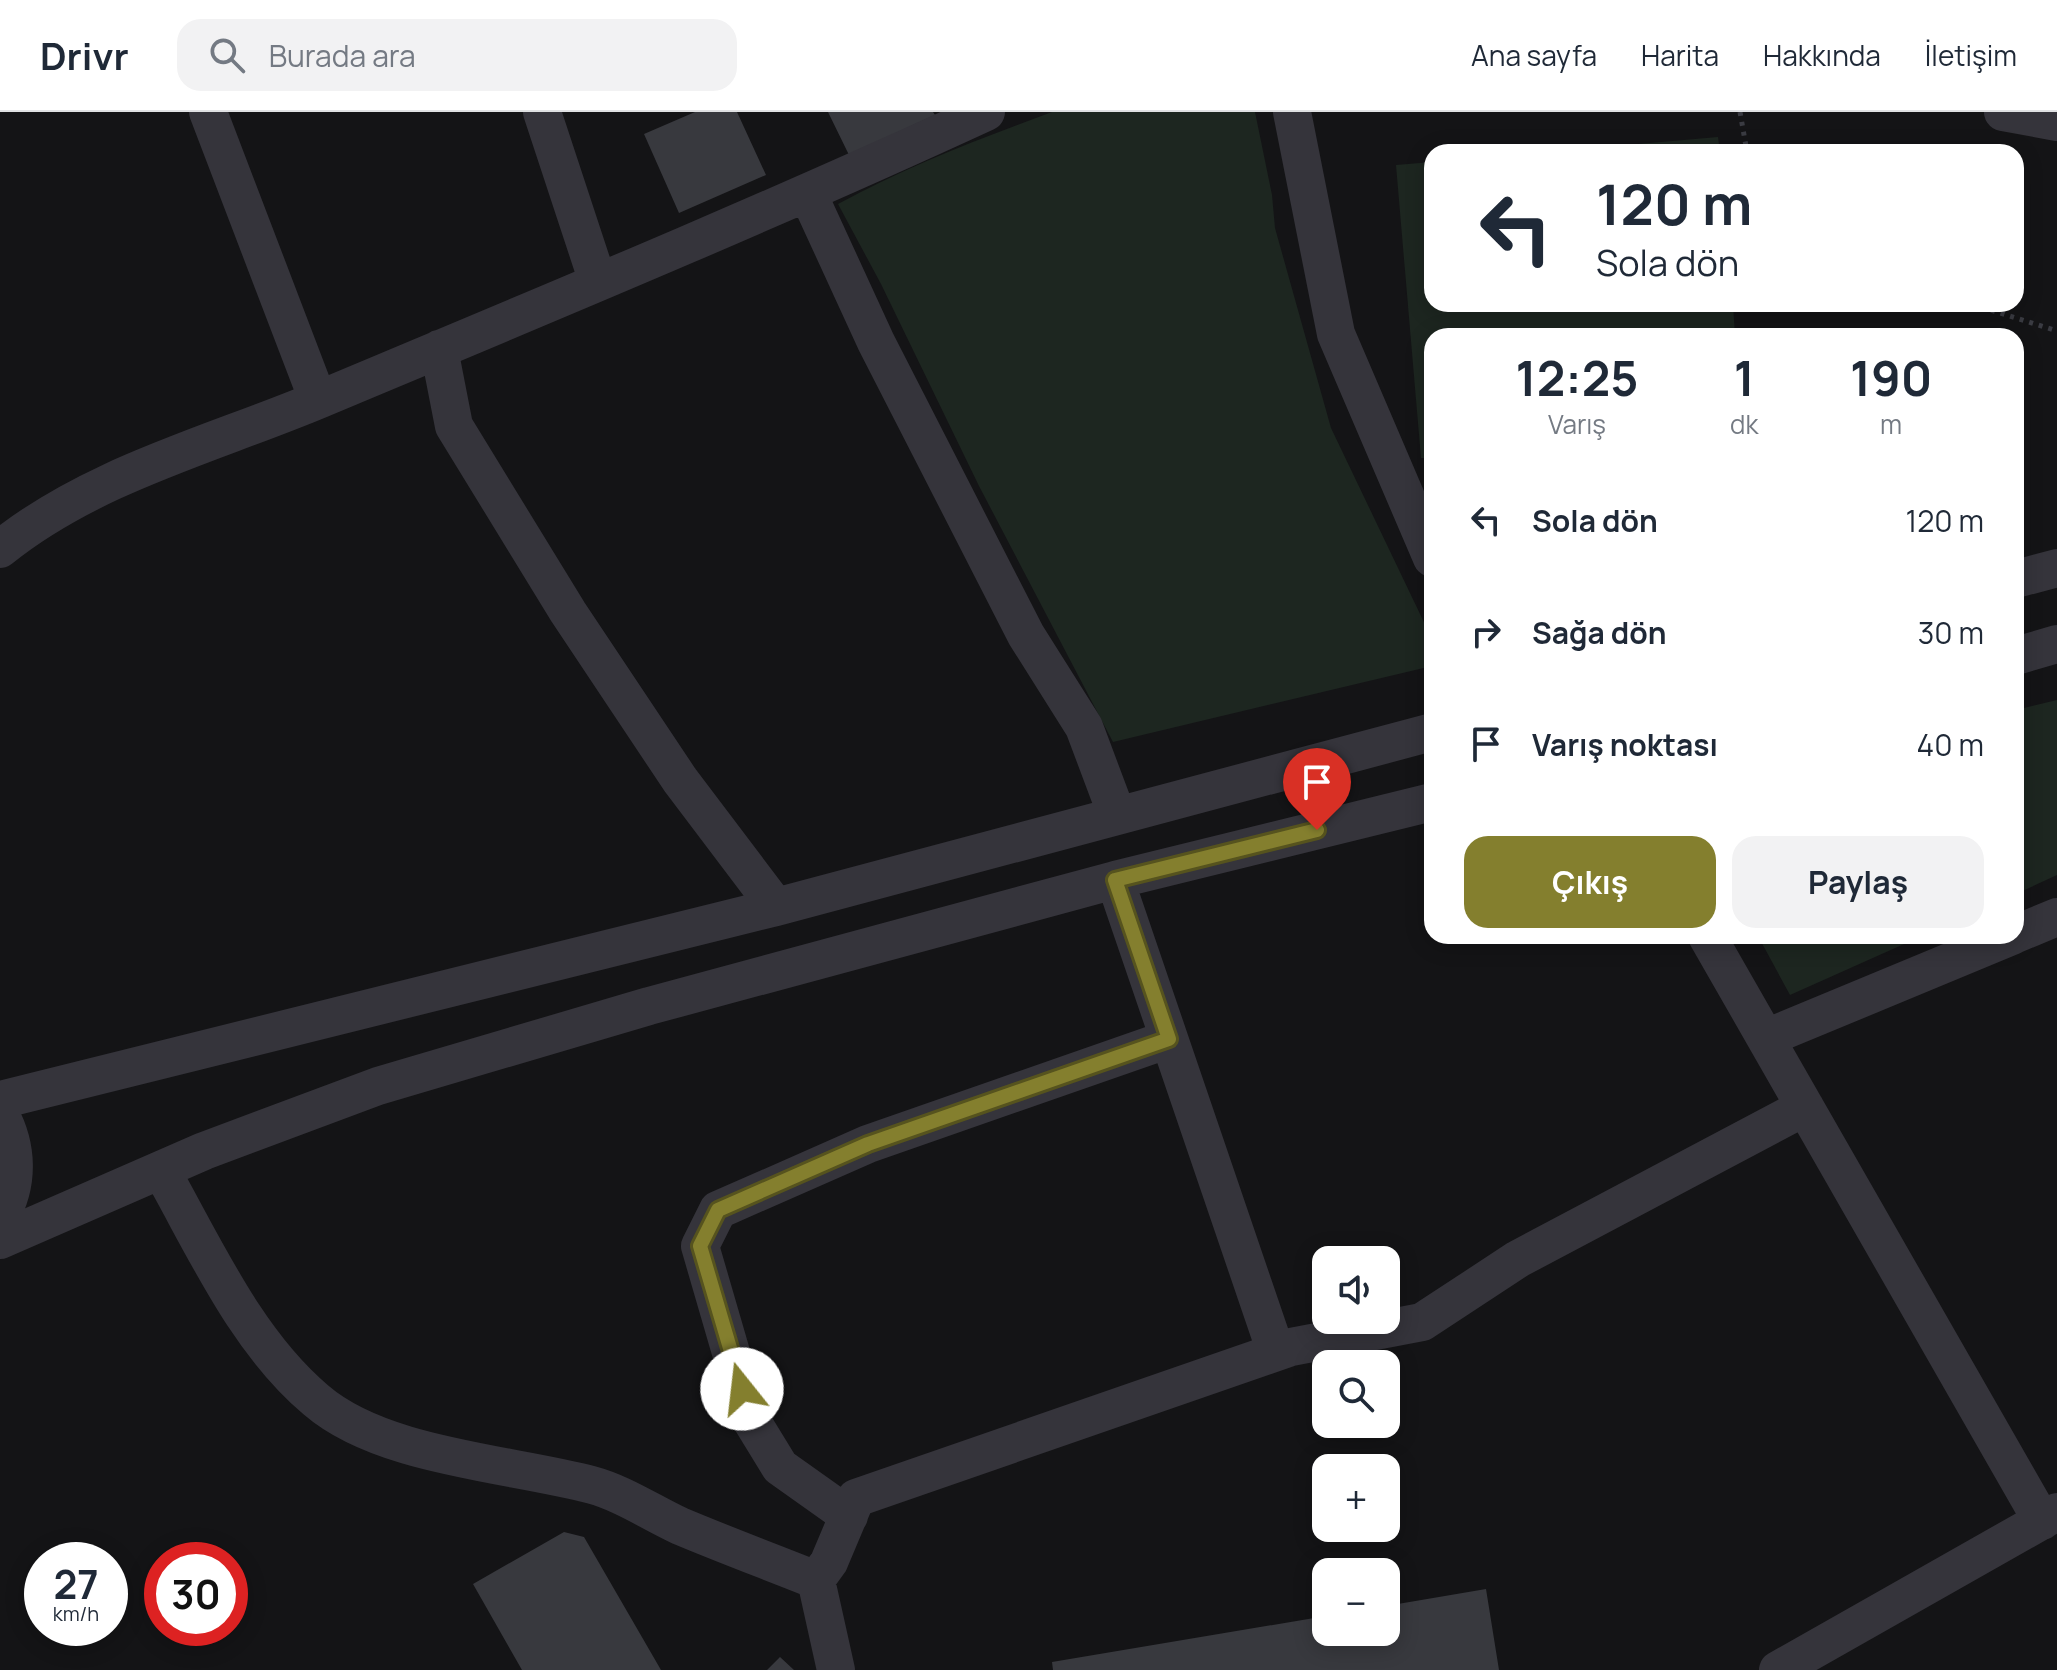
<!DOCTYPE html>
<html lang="tr">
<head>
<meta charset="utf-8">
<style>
	body { margin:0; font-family:Manrope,sans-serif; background:#f2f2f3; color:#1f2937; height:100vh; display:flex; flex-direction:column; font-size:30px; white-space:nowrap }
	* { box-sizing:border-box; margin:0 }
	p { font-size:26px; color:#747a83 }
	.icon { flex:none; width:44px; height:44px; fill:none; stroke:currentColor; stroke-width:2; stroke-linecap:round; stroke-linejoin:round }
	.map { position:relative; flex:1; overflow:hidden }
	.details { position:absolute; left:1424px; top:216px; width:600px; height:616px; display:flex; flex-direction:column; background:#fff; border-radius:24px; box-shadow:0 4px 20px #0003 }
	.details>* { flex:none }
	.guide { position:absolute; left:1424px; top:32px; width:600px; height:168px; border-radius:24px; box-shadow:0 4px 20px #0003; background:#fff; color:#1f2937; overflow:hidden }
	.tools { position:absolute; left:1312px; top:1134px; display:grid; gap:16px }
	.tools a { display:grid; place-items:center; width:88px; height:88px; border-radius:16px; background:#fff; box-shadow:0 4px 20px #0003; font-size:40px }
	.speed { position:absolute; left:24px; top:1430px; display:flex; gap:16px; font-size:40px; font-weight:700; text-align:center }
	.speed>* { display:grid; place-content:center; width:104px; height:104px; border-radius:50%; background:#fff; box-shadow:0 4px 20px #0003; line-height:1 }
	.speed small { font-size:20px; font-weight:400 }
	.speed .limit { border:12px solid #d22; background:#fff; color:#111 }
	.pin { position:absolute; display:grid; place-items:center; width:68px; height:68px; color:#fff; margin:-82px -34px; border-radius:50% 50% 50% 0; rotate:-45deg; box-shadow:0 0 8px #0007 }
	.pin .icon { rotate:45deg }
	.me { position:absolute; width:88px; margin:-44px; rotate:344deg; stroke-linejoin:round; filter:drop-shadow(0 0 6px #0008) }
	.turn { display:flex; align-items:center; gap:28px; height:168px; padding:0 40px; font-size:36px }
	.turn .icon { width:104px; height:104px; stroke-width:2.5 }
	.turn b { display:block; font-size:56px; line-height:68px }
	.eta { display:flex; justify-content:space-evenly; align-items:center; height:136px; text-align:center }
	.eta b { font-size:48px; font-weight:700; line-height:56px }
	.button { display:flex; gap:16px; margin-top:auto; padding:16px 40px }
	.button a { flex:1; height:92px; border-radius:24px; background:#847f2e; color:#fff; font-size:32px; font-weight:700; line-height:92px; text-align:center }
	.button a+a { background:#f2f2f3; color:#1f2937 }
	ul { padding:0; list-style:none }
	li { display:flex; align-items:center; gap:24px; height:112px; padding:0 40px }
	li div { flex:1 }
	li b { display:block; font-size:30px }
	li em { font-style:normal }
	header { display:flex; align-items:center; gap:48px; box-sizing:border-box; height:112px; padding:0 40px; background:#fff; border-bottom:2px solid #e0e1e3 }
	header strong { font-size:38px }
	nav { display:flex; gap:44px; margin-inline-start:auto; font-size:28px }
	.search { width:560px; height:72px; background:#f2f2f3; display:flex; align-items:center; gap:20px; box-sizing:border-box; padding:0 28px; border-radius:24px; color:#747a83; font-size:30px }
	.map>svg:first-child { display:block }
	.green { fill:#1d2620 }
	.building { fill:#38393e }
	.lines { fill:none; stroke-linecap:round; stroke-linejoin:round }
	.path { stroke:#3a3b42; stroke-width:5; stroke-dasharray:4 6; stroke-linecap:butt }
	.minor { stroke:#35343b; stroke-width:38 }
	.route-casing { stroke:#56531e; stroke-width:20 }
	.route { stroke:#847f2e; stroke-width:14 }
</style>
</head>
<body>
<header>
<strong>Drivr</strong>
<div class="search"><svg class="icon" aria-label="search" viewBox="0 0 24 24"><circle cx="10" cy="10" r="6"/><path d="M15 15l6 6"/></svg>Burada ara</div>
<nav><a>Ana sayfa</a><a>Harita</a><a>Hakkında</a><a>İletişim</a></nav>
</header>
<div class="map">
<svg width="2057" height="1558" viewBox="0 0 2057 1558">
	<rect width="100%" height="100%" fill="#141416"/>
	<path class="green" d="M1052,0H1255L1272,83L1275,116L1331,316L1432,527V554L1113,630L979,374L881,172L838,92C907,54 979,27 1052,0Z
		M1718,25L1720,40H1548L1558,39Z
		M1432,50V192H1733L1735,224H1432V346H1421L1396,53Z
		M2057,588V763L2016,782V598Z
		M1758,824H1922L1790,883Z"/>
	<path class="building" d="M695,0H737L766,63L679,101L644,22Z
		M828,0H933L935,3L849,43Z
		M564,1420L584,1425L661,1558H522L473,1472Z
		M1486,1477L1499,1558H1053L1052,1550L1326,1504V1520H1386V1494Z
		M780,1545L794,1558H767Z"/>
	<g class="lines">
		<path class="path" d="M1740,0L1747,40
			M1972,192L2057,219"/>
		<path class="minor" d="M208,0L318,288
			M542,0L598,170
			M1292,0L1336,222L1432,446
			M2003,0L2057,10
			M808,82L876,230L1026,523L1084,615L1117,703
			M439,237L454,314L568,500L680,668L776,795
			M0,437C93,362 214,332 323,286C545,193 767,101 986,0
			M2016,467L2057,456
			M2016,544L2057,532
			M1115,768L1276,1240
			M2016,822L2057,805
			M1707,824L2042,1409
			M1766,926L2012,824
			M0,988L776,795L1432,620
			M0,1002C18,1035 19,1072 0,1105
			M161,1058C205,1136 246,1229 316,1288C382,1345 509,1351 592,1373C622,1381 652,1401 680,1414C725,1433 771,1450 816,1468
			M0,1128L204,1039L378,974L649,894L1115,768L1432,690
			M849,1404L780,1355L750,1306L700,1134L718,1098L868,1032L1169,927
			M836,1558L816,1468L829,1450L856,1386L1291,1235L1422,1210L1518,1147L1805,995
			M1778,1558L2057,1400"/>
	</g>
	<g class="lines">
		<g class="route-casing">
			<path id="route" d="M742,1277L700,1134L718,1098L868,1032L1169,927L1115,768L1317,718"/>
		</g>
		<use href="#route" class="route"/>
	</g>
</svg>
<div class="tools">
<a><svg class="icon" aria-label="sound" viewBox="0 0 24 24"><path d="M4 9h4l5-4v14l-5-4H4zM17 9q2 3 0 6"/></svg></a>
<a><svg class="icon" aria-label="search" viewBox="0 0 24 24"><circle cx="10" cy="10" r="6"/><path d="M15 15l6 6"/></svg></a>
<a>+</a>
<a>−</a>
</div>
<div class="speed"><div>27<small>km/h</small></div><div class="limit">30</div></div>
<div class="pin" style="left:1317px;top:718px;background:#d93025"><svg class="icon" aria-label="arrive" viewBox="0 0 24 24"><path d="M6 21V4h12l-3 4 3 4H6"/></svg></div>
<svg class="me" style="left:742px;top:1277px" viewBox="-20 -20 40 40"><circle r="19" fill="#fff"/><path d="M0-13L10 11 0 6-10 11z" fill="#847f2e"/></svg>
<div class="guide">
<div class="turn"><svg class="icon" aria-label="left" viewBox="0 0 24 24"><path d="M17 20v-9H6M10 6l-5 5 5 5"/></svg><div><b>120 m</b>Sola dön</div></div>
</div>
<section class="details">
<div class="eta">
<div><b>12:25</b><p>Varış</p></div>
<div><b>1</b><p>dk</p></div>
<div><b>190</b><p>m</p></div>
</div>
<ul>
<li><svg class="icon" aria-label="left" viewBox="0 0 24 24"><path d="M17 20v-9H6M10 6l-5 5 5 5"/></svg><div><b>Sola dön</b></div><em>120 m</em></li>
<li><svg class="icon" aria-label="right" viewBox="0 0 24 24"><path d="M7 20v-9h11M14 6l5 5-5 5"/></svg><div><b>Sağa dön</b></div><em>30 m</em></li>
<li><svg class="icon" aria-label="arrive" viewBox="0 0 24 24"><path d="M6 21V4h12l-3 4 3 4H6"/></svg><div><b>Varış noktası</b></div><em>40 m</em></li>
</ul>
<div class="button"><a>Çıkış</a><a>Paylaş</a></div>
</section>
</div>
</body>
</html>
